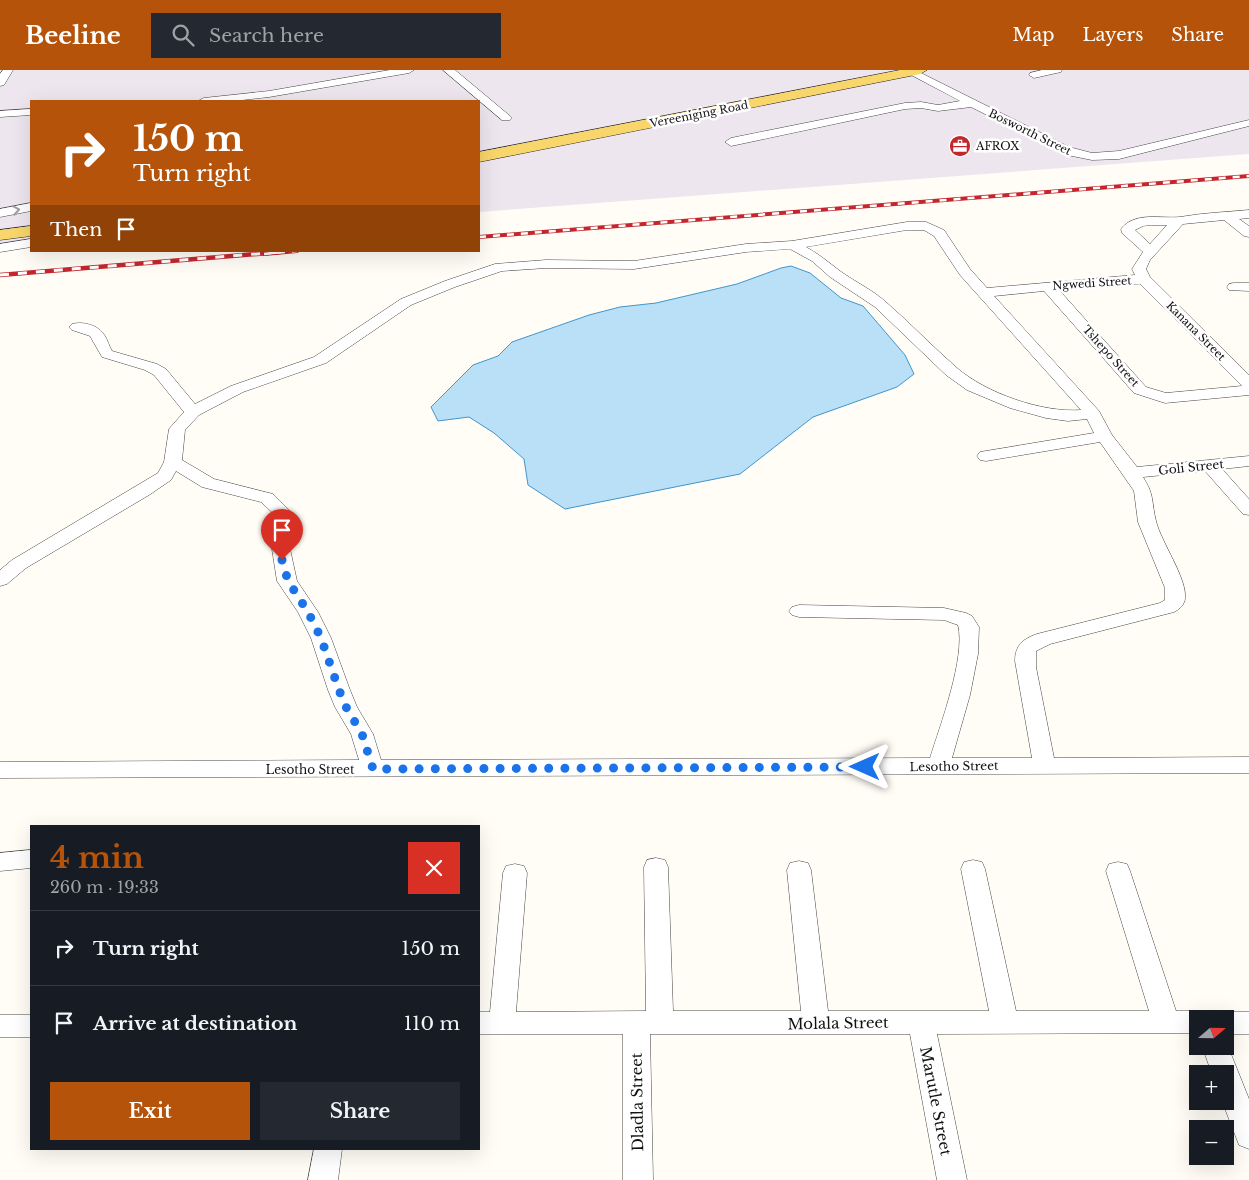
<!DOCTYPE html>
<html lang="en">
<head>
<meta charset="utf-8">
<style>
	body { margin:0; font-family:"Libre Baskerville",serif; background:#242831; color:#f1f3f6; height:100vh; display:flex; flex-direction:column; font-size:19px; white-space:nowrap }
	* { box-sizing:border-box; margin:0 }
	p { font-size:16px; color:#9ea1a6 }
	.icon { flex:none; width:28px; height:28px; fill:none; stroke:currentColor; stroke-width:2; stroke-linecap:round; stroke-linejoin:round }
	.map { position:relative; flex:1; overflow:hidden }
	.drawer { position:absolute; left:30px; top:755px; width:450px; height:325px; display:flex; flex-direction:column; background:#171b24; border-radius:0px; box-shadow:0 5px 20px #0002 }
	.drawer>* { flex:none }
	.hud { position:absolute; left:30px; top:30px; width:450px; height:152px; border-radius:0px; box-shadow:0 5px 20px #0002; background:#b45309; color:#fff; overflow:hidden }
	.needle { width:32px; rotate:70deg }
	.buttons { position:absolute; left:1189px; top:940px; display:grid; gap:10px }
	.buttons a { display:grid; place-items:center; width:45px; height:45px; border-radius:0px; background:#171b24; box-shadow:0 5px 20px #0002; font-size:25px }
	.pin { position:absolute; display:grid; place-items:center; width:42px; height:42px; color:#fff; margin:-51px -21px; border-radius:50% 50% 50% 0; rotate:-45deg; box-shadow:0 0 5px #0007 }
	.pin .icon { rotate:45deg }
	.me { position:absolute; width:55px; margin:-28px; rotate:270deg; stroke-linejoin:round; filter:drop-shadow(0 0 4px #0008) }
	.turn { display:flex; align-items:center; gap:18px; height:105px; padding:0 20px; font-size:22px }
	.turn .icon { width:65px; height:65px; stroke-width:2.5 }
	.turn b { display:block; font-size:35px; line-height:42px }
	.then { display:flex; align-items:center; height:48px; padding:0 20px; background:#0003; gap:10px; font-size:19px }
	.round { display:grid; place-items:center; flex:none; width:52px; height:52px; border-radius:0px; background:#242831 }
	.head { display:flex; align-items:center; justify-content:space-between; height:85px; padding:0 20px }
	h1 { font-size:30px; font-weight:700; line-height:38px; color:#b45309 }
	.action { display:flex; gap:10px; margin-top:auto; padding:10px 20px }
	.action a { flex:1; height:58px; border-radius:0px; background:#b45309; color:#fff; font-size:20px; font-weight:700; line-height:58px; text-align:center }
	.action a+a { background:#242831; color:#f1f3f6 }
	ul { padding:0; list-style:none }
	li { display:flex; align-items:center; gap:15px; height:75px; padding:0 20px; border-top:1px solid #363941 }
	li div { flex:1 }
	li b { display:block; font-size:19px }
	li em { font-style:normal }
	header { display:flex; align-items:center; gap:30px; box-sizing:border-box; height:70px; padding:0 25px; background:#b45309; color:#fff }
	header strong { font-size:24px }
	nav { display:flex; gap:28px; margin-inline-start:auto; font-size:18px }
	.search { width:350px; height:45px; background:#242831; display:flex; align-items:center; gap:12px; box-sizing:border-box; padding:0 18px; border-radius:0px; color:#9ea1a6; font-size:19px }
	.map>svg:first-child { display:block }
	.industrial { fill:#eee6ef }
	.water { fill:#b9e0f7; stroke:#3f96cf }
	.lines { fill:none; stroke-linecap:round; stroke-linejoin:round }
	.minor-casing { stroke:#444; stroke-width:1 }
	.major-casing { stroke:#222; stroke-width:1 }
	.minor { fill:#fff; fill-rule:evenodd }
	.major { fill:#f9d66b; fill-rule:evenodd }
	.rail-far1-casing { stroke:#c4262e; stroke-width:4 }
	.rail-casing { stroke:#c4262e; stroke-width:4.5 }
	.rail-far1 { stroke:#fff; stroke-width:2.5; stroke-dasharray:7; stroke-linecap:butt }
	.rail { stroke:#fff; stroke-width:3; stroke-dasharray:9; stroke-linecap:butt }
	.oneway { stroke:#a0a0a0 }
	.route { stroke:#1a73e8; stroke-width:9; stroke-dasharray:0 16.2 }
	.labels { text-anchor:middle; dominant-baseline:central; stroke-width:5; stroke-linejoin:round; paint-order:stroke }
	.far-street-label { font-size:11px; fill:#111; stroke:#fff }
	.far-poi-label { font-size:11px; fill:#111; stroke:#fff; text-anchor:start }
	.street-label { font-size:12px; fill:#111; stroke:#fff }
	.near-street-label { font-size:15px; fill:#111; stroke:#fff }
</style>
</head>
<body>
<header>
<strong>Beeline</strong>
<div class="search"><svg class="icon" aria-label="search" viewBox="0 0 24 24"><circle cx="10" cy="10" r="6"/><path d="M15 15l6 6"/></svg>Search here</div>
<nav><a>Map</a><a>Layers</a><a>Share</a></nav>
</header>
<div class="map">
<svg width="1249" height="1110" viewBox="0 0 1249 1110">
	<rect width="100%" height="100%" fill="#fffdf5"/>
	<path class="industrial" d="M0,0H1249V84L479,142V31H31V176L0,178Z"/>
	<path class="water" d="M791,196L810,203L841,228L863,236L905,285L914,304L897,317L813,347L740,404L565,439L528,415L524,389L494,363L469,347L438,351L431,337L473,295L498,286L512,272L589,245L620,237L656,233L737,214L781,198Z"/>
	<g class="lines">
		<g class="minor-casing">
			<path id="minor" d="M3,0H13L4,15L0,16V4Z
				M390,0H414L409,3L269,27L233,31H198L204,28L269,21Z
				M443,0H455L510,46L512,48L510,50H502Z
				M902,0H915L1069,77L1092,83L1119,81L1249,50V56L1119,89L1092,90L1067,85L971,37L938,41L921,38L905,39L731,76L725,72L731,68L905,33L921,32L938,35L960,31Z
				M1042,0H1062L1061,2L1034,8L1029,5L1030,3Z
				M31,39V45L0,47V41Z
				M31,133V141L0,147V139Z
				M1249,140V148L1239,149L1249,156V167L1244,166L1224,150L1183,154L1150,190L1146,199L1150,207L1249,305V325L1165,333L1134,323L1044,221L994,226L1099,341L1112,365L1137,397L1249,386V396L1222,399L1249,429V445L1243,444L1205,401L1143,407C1155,426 1151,431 1156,451C1161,472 1187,508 1185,528C1185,534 1180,539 1174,542L1050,574L1036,581V597L1054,688L1249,687V703L0,708V692L359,690L351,664L335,637L328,620L311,568L298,542L277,511L272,479L275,450L273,443L261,432L202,417L176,401L171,410L149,425L26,498L7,514L0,516V500L12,490L158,403L164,392L169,359L184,342L154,305L145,300L102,287L90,266L72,260L69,257L72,254C83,251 99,255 105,266C108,271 109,276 112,281L157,294L166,299L195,334L231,316L314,287L401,229L445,211L495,194L546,190L634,191L746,174L792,171L907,152H926L944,160L970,199L987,218L1135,205L1132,199L1143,182L1122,163L1121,159C1135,141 1161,149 1180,147C1203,143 1226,142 1249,140ZM1152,155H1167L1150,174L1135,160L1143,156ZM907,160H924L934,166L960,205L1081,340C1042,343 986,323 957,298C933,277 911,254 887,233C873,220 855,212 840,201C828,192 819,184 806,177ZM790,179L812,191L830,207L875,237L946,305L967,320L1010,338L1046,348L1068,351L1087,349L1094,363L980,382L977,386L980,390L986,391L1100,372L1134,421L1138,452L1165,518V530L1160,533L1037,564C1023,569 1015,575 1015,591L1032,688H952L970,625L978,584L979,557L972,546L966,543L944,538L799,535L792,537L789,541L792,545L799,547L944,550L958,555C966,587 940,656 930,688L381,690L373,664L357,637L350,620L331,568L318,542L297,511L290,479L293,450L290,441L273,424L214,409L182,390L185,360L199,345L243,322L326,293L411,235L455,217L502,201L546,198L634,199L746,182ZM1140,214L1242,316L1166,323L1146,317L1059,220Z
				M31,169V177L0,182V174Z
				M1234,213H1249V221L1229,220L1227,217L1229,214Z
				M31,780V798L0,801V783Z
				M656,788L665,790L668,797L673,941H801L787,800L790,793L799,791L808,793L811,800L828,941H989L961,799L964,792L973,790L982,792L985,799L1016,941H1149L1106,801L1109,794L1118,792L1127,794L1130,801L1176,941H1198L1207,944L1210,949H1198V963L937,964L967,1110H937L910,964H650L653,1110H623V964H479V942H490L503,803L506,796L515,794L524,796L527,803L516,942L646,941L644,797L647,790Z
				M1225,942H1249V964H1225V949H1214L1216,945Z
				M0,945H31V967H0Z
				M1225,969L1249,1029V1079L1239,1075L1222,1031H1225V1004H1212L1202,976H1225Z
				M314,1079H342L338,1110H308Z"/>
		</g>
		<g class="major-casing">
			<path id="major" d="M900,0H927L920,4L479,92V82Z
				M31,156V166L0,170V160Z"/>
		</g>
		<use href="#minor" class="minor"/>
		<use href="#major" class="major"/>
		<g class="rail-far1-casing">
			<path id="rail-far1" d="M479,167L1249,106
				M264,184L297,181"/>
		</g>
		<g class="rail-casing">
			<path id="rail" d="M0,205L280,182"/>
		</g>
		<use href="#rail-far1" class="rail-far1"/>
		<use href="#rail" class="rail"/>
	</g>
	<defs><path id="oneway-chevron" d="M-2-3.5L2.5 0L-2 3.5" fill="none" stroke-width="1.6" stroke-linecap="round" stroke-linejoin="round" transform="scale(1.25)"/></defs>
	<use class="oneway" href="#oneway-chevron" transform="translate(16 140) rotate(-10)"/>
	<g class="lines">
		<path class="route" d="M282,490L288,511L308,542L321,568L339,620L346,637L362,664L373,699L865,697"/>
	</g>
	<defs>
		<g id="office-disc" transform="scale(1.125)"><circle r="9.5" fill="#c4262e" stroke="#fff"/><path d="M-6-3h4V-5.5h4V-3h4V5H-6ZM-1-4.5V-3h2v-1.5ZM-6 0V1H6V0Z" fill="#fff"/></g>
	</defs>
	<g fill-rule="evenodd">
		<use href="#office-disc" x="960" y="76"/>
	</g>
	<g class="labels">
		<g class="far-street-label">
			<text transform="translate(699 44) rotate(-11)">Vereeniging Road</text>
			<text transform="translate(1030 62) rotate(26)">Bosworth Street</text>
			<text transform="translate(1092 213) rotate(-4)">Ngwedi Street</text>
			<text transform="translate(1196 261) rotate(45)">Kanana Street</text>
			<text transform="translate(1111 286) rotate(48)">Tshepo Street</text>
		</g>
		<g class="far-poi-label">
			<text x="976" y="76">AFROX</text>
		</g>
		<g class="street-label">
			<text transform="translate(1191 397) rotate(-6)">Goli Street</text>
			<text transform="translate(954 696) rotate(-1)">Lesotho Street</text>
			<text x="310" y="699">Lesotho Street</text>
		</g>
		<g class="near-street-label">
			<text transform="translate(838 953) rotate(-1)">Molala Street</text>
			<text transform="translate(936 1031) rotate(79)">Marutle Street</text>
			<text transform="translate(637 1032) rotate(-91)">Dladla Street</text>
		</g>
	</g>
</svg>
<div class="buttons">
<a><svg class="needle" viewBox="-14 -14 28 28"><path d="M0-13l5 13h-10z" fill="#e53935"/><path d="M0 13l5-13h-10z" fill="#9ea1a6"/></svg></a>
<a>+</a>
<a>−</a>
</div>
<div class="pin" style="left:282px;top:490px;background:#d93025"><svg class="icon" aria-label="arrive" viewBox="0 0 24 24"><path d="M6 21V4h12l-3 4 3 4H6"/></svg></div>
<svg class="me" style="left:865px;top:697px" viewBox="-20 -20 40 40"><path d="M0-17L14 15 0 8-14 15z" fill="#1a73e8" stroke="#fff" stroke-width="4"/></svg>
<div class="hud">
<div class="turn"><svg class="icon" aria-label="right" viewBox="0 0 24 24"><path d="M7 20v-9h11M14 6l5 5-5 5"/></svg><div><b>150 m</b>Turn right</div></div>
<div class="then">Then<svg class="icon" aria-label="arrive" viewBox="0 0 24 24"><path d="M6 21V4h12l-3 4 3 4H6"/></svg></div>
</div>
<section class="drawer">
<div class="head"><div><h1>4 min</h1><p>260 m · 19:33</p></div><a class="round" style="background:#d93025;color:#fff"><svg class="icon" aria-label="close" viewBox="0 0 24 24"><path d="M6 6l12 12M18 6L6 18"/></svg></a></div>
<ul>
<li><svg class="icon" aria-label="right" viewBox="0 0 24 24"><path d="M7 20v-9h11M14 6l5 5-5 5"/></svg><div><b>Turn right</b></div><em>150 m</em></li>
<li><svg class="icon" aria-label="arrive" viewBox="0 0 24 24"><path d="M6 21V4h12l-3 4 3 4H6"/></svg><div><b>Arrive at destination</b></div><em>110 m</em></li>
</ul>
<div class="action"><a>Exit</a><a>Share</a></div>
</section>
</div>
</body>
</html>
